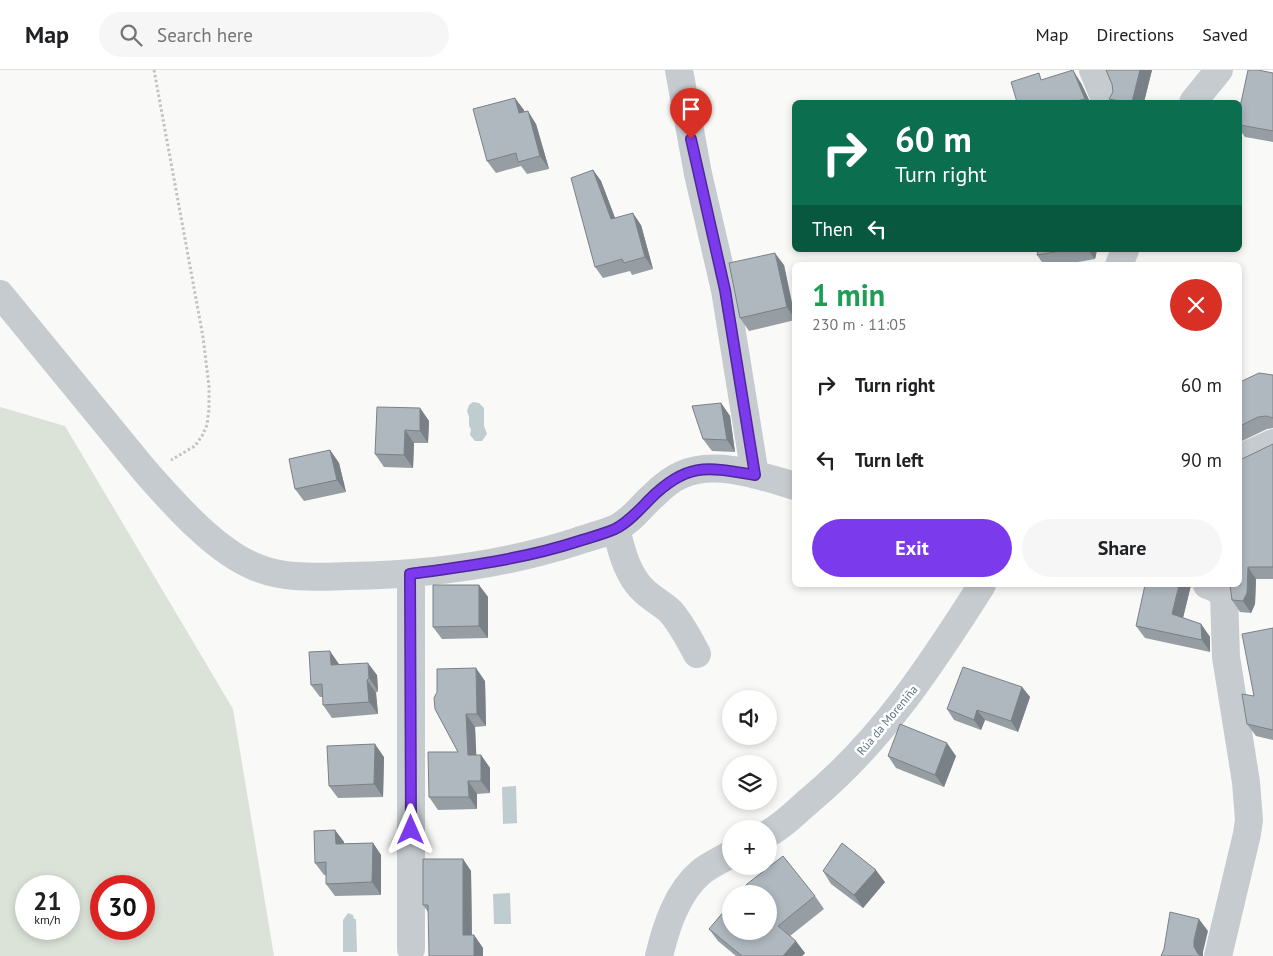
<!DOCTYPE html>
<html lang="en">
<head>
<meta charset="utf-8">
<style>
	body { margin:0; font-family:"PT Sans",sans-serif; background:#f6f6f6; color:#202124; height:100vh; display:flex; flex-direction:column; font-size:19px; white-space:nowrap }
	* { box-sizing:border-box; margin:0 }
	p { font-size:16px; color:#757577 }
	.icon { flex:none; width:28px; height:28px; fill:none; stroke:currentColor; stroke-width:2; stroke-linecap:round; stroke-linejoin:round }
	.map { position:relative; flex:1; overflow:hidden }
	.side { position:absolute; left:792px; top:192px; width:450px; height:325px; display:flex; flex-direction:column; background:#fff; border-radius:8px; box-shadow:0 2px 8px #0003 }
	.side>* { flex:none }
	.banner { position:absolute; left:792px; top:30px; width:450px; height:152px; border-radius:8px; box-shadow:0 2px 8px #0003; background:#0b6e4f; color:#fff; overflow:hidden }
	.controls { position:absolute; left:722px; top:620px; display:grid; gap:10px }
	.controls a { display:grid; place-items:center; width:55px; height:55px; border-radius:50%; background:#fff; box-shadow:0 2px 8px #0003; font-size:25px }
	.speed { position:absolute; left:15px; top:805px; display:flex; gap:10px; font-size:25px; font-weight:700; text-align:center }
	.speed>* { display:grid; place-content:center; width:65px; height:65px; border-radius:50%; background:#fff; box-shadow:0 2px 8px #0003; line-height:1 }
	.speed small { font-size:12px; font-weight:400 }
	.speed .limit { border:8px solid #d22; background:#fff; color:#111 }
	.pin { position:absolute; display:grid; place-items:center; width:42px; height:42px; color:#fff; margin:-51px -21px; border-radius:50% 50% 50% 0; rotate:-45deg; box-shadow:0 0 5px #0007 }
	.pin .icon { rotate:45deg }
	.me { position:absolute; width:55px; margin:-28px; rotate:0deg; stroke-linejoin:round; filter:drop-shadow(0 0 4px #0008) }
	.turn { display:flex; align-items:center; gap:18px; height:105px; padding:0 20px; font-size:22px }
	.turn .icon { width:65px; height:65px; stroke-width:2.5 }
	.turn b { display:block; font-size:35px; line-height:42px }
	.then { display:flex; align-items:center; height:48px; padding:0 20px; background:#0003; gap:10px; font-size:19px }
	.round { display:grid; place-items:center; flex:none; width:52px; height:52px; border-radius:26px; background:#f6f6f6 }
	.headline { display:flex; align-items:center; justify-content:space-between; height:85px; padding:0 20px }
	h1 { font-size:30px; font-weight:700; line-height:38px; color:#1e9e55 }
	.primary-button { display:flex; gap:10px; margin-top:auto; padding:10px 20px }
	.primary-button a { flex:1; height:58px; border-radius:30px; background:#7c3aed; color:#fff; font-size:20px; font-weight:700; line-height:58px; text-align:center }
	.primary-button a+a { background:#f6f6f6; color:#202124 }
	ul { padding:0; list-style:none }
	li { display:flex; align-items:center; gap:15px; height:75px; padding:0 20px }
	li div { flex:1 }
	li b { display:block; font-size:19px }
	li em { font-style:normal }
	header { display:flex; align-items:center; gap:30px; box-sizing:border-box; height:70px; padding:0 25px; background:#fff; border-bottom:1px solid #e0e0e0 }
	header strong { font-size:24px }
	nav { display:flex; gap:28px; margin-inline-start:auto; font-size:18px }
	.search { width:350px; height:45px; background:#f6f6f6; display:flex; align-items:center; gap:12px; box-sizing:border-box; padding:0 18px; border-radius:28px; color:#757577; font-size:19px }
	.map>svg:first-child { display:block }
	.green { fill:#dbe2d7; fill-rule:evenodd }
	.water { fill:#bfccd0 }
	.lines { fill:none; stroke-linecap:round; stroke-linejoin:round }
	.path { stroke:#c0c3c5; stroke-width:3; stroke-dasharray:2.5 2.5; stroke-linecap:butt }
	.minor { stroke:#c6cbcf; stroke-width:28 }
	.wall { fill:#969ea4 }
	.shaded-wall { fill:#7a8186 }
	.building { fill:#afb8bf; stroke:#7a8186 }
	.route-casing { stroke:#51269a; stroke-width:12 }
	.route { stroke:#7c3aed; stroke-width:9 }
	.labels { text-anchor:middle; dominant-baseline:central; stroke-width:5; stroke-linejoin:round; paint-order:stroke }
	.street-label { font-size:12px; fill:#617685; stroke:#fff }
</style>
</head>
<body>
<header>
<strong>Map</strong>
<div class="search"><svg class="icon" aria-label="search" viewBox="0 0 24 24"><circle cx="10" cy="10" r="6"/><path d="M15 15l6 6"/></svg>Search here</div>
<nav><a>Map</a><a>Directions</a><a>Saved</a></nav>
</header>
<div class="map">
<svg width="1273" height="886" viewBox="0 0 1273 886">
	<rect width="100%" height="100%" fill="#f9f9f7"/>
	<path class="green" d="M0,337L65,356L233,639L274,886H0ZM26,816H69V859H26ZM144,816V859H101V816Z"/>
	<path class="water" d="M473,332L479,333L484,338V356L487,364L482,371H475L470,365L471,359L469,356V347L467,341L469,335Z
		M516,716L517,753L503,754L502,717Z
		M510,823L511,854H494L493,824Z
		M348,843L353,845L354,849H356L357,882H343V850Z"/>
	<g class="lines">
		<path class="path" d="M154,0L203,267L209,316V339L207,355L202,366L195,376L171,390"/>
		<path class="minor" d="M679,0L698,104L725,220L755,405
			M1093,0L1106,32
			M1193,32L1219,0
			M1119,195L1125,180
			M0,224L145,401C174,434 217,483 258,498C286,509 318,507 348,506C425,505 504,495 578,471C590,467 602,464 614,459C630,453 641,436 654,425C661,418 672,409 681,405C715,389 761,406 795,416
			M1240,388L1273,373
			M616,459C621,478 625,497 637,513C646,526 659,531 670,541C681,553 689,569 697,584
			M411,504V879
			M1207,515L1215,518L1224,524L1226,587L1246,712L1249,750L1247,764L1218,886
			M769,763C784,755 797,741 810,730C883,669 931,595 982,515
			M659,886C666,857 677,822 701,802C709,795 721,790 731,784"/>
	</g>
	<path class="wall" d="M1106,0H1152L1144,32H1111L1109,29L1113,22L1112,14Z
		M1273,3V72L1245,67L1240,60V37Z
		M1044,9L1081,13L1090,32H1017Z
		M515,28L524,42L536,54L549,99L527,104L521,96L496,103L487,91Z
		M593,100L601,111L615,148L641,155L653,199L632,205L630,201L603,208L595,197Z
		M1038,180H1097L1095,189L1061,195H1044L1037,185Z
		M784,195L795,246V250L749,261L740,248Z
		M1273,305V358L1267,359L1240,372V312Z
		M721,333L730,346L735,382L712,381L703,369Z
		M420,338L429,351L428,373H414L413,398L384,397L375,384Z
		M1273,374V509H1256L1255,534L1251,543L1240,542L1232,530L1272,375Z
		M330,380L339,393L346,422L304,431L295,419Z
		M479,515L488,527V568L442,569L433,557Z
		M1191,515L1183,548L1201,554L1210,567V582L1145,568L1136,556Z
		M1273,558V670L1256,666L1247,654Z
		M339,594V595L377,605L378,621L376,623L378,644L332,648L323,635V627H320L311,615Z
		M485,611L486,656L475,657L476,685H481L490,698V723L477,724V739L438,740L429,727L458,682L435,639Z
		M1022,617L1030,627L1018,662L985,650L981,660L954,650L947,639Z
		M888,686H956L944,717L896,698Z
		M384,687L383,727L338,728L329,716Z
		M335,760L344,772V774L373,773L381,785V825L335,826L326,814V805H324L315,793Z
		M463,789L471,801L472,865H474L483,878L428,842L423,835Z
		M823,801L885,812L863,838L831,814Z
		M815,826L824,839L790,866L805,883L802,886H736L718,871L709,859Z"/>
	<path class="shaded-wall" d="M1073,0L1081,13L1090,32H1088L1085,29Z
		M1140,0H1152L1144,32H1132Z
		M515,28L524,40L528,56L519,43Z
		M528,41L536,54L549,99L540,86Z
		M593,100L601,111L620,161L611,149Z
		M633,143L641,155L653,199L645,187Z
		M1088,180H1097L1095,189Z
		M775,183L784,195L795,249L787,237Z
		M721,333L730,346L735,382L727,370Z
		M420,338L429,351L428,373L420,361Z
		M405,360L414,373L413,398L404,385Z
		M330,380L339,393L346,422L337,410Z
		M1248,497L1256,509L1255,534L1251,543L1243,531Z
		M479,515L488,527V568L479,556Z
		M1179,515H1191L1181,556L1172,544Z
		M1201,554L1210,567V582L1202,570Z
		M330,581L339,594L340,608L331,595Z
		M368,593L377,605L378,621L369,608Z
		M476,598L485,611L486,656L477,644Z
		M367,610L376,623L378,644L369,632Z
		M1022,617L1030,627L1018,662L1011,651Z
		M977,640L985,650L981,660L974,650Z
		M466,644L475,657L477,698L468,685Z
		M947,673L956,686L944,717L935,705Z
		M375,674L384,687L383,727L374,714Z
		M481,685L490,698V723L481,711Z
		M468,711L477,724V739L469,727Z
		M335,760L344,772V787L336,774Z
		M373,773L381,785V825L372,812Z
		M463,789L471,801L472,878L463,865Z
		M876,800L885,812L863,838L854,825Z
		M1199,849L1208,861L1203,882V886H1199L1194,877V870Z
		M474,865L483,878V886H474Z
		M796,871L805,883L802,886H783Z"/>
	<path class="building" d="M1073,0L1085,29L1073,32H1017L1011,12L1039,3L1041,10Z
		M1106,0H1140L1132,32H1125L1109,29L1113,22L1112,14Z
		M1248,0H1258L1273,3V61L1240,55V37Z
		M515,28L519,43L528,41L540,86L518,92L516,83L487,91L473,39Z
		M593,100L611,149L633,143L645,187L624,193L622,189L595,197L571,108Z
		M1038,180H1067L1037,185Z
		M775,183L787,237L740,248L729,193Z
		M1259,303L1273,305V348L1266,346L1258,347L1240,356V312Z
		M721,333L727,370L703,369L692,336Z
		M377,337L420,338V361L405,360L404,385L375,384Z
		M1273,374V497H1248L1247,523L1243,531L1232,530L1230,515H1240V390Z
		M330,380L337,410L295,419L289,389Z
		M433,515H479V556L433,557Z
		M1145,515H1179L1172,544L1201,554L1202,570L1136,556Z
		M1273,558V660L1247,654L1242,624L1254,626L1242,564Z
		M330,581L331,595L368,593L369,608L367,610L369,632L323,635L322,614L311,615L309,582Z
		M963,597L1022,617L1011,651L977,640L974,650L947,639Z
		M476,598L477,644H466L468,685H481V711H468L469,727H429L428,682H458L435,639L434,628L437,622V599Z
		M900,654L947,673L935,705L888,686Z
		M375,674L374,714L329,716L327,676Z
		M335,760L336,774L373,773L372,812L326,814V792L315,793L314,761Z
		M842,773L876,800L854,825L823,801Z
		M783,786L815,826L778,856L796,871L783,886H742L709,859L731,833V861H769V824H739L747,814Z
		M423,789H463V865H474V886H429L428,835H423Z
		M1170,842L1199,849L1194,870V877L1198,884L1201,886H1161L1164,879Z"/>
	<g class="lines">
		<g class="route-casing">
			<path id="route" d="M411,760L410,504C468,496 524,489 579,471C591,467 604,464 615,459C629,452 640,439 650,429C687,392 707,397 755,405L725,220L691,69"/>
		</g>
		<use href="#route" class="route"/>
	</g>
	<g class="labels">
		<g class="street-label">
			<text transform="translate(887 650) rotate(-50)">Rúa da Moreniña</text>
		</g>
	</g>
</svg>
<div class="controls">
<a><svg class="icon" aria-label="sound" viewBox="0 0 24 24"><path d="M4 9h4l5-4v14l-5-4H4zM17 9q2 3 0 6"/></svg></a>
<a><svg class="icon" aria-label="layers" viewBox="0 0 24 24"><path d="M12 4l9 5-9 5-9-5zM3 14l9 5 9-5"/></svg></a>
<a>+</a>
<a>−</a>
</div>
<div class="speed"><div>21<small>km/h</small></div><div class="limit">30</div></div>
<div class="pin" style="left:691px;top:69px;background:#d93025"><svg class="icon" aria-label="arrive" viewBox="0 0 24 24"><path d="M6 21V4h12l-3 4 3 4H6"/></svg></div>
<svg class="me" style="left:411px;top:760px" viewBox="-20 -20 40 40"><path d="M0-17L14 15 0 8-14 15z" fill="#7c3aed" stroke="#fff" stroke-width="4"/></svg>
<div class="banner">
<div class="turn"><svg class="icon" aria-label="right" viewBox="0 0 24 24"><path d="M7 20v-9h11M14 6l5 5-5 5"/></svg><div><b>60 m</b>Turn right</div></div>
<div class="then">Then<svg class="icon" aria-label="left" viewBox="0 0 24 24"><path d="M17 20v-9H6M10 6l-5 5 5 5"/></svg></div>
</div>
<section class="side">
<div class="headline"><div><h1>1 min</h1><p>230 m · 11:05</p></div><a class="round" style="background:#d93025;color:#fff"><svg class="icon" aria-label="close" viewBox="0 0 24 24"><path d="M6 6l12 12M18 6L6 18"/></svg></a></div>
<ul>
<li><svg class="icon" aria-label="right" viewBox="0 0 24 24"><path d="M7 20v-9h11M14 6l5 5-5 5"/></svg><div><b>Turn right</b></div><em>60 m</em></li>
<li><svg class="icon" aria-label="left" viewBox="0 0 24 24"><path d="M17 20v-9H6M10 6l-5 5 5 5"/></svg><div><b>Turn left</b></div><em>90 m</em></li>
</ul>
<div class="primary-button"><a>Exit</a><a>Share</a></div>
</section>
</div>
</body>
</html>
